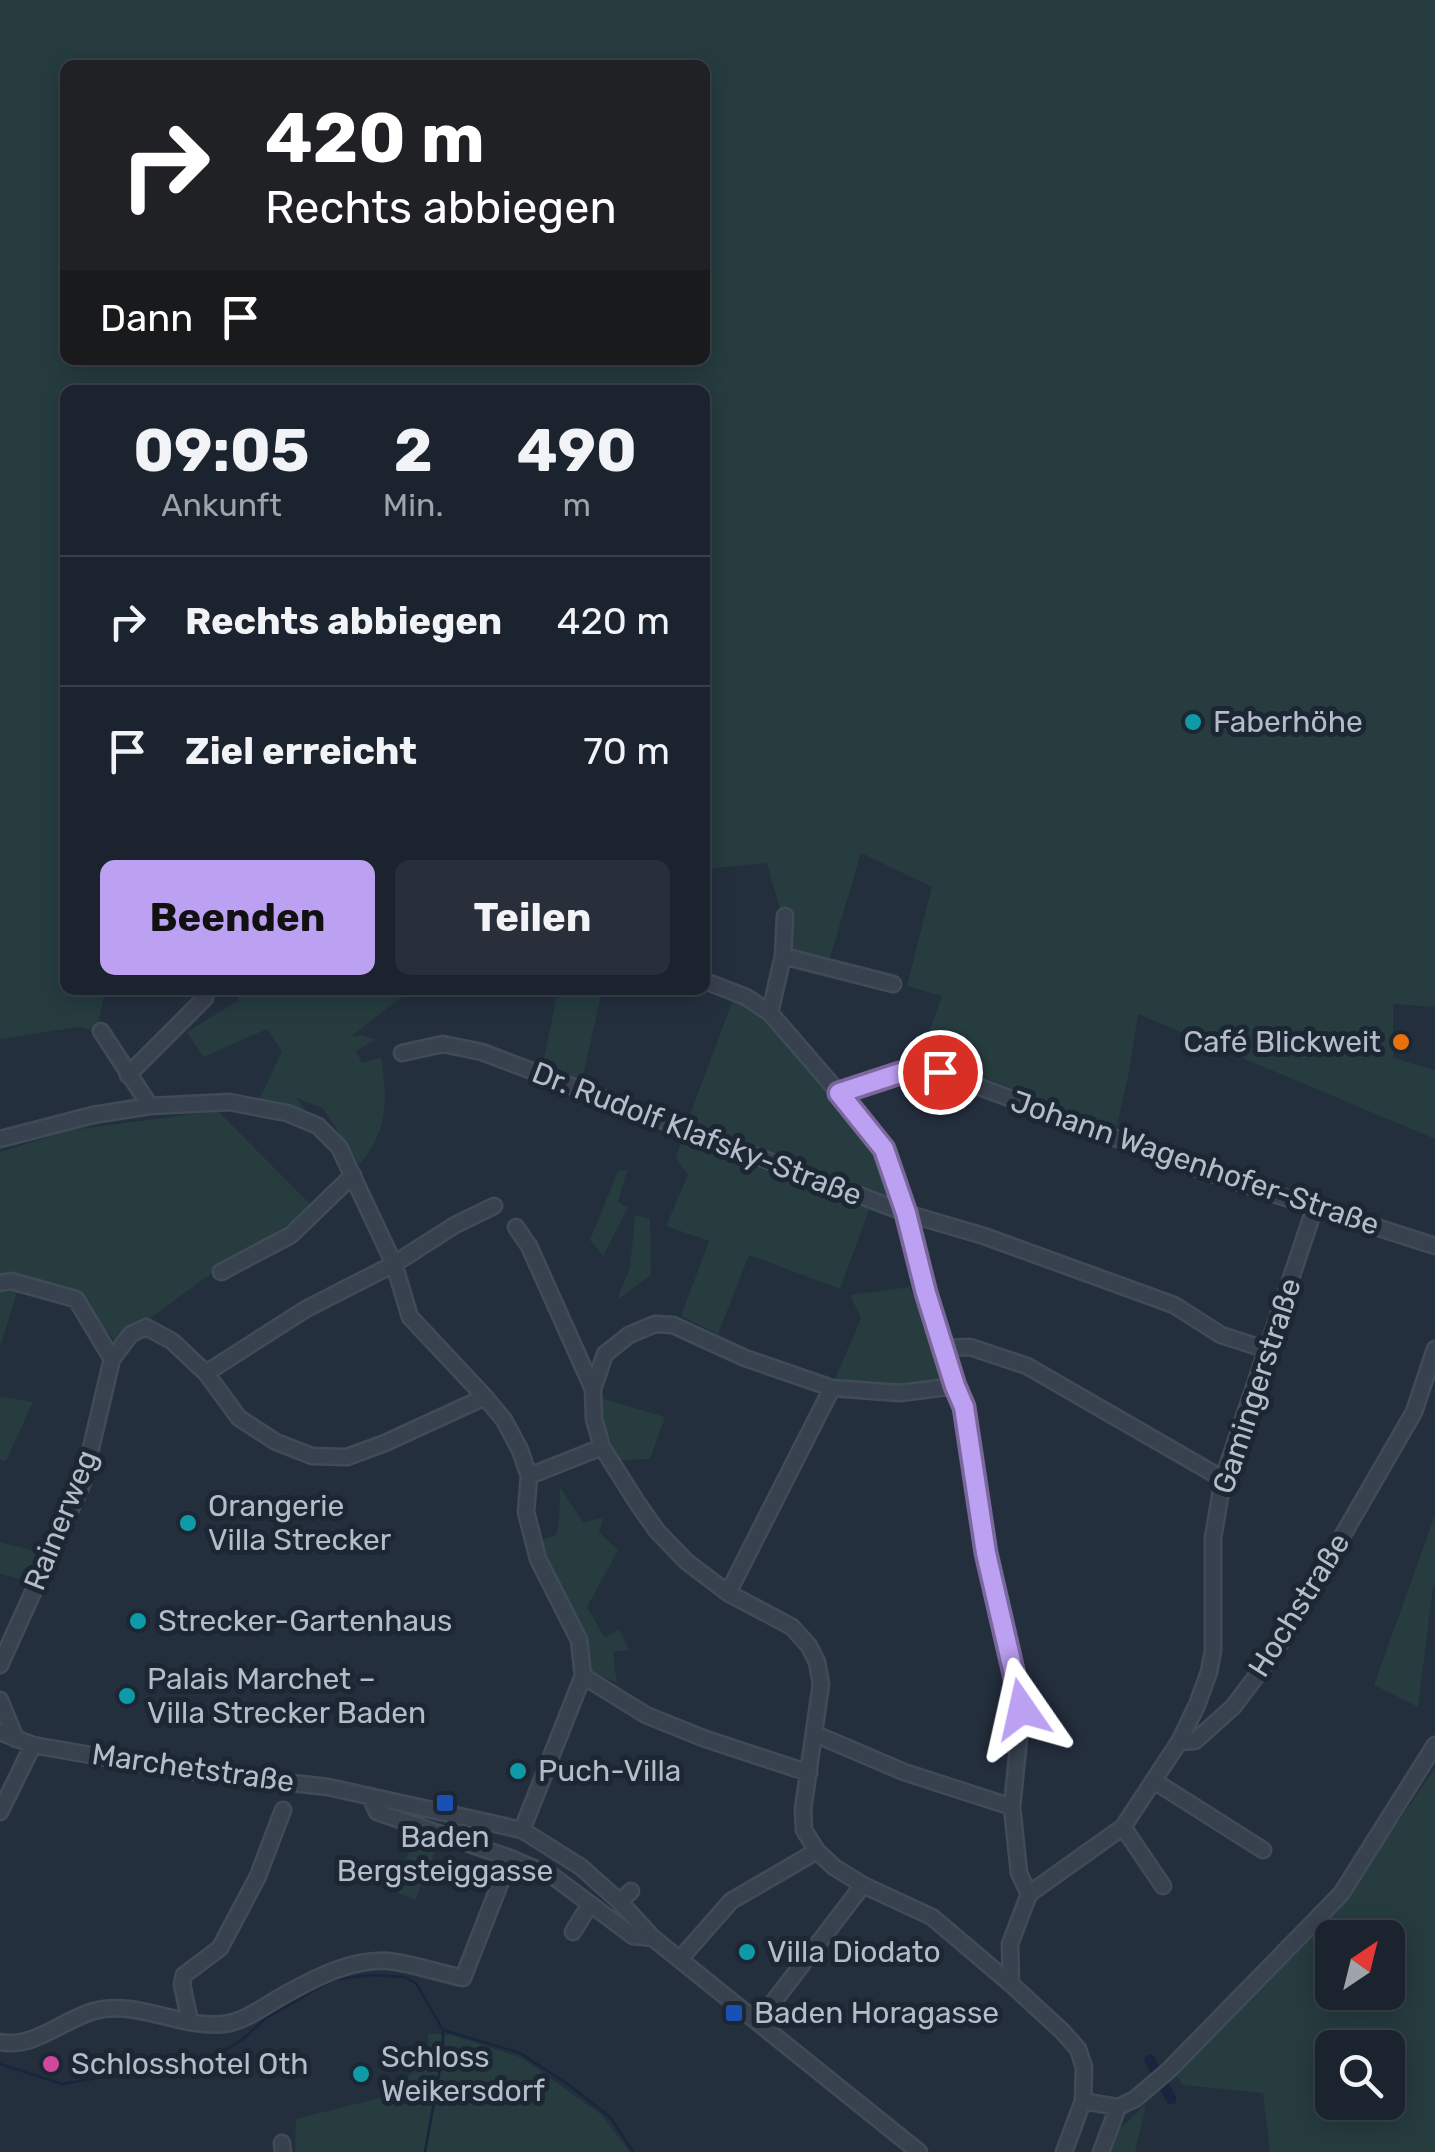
<!DOCTYPE html>
<html lang="de">
<head>
<meta charset="utf-8">
<style>
	body { margin:0; font-family:Rubik,sans-serif; background:#282f3a; color:#f1f3f6; height:100vh; display:flex; flex-direction:column; font-size:38px; white-space:nowrap }
	* { box-sizing:border-box; margin:0 }
	p { font-size:32px; color:#a0a4aa }
	.icon { flex:none; width:55px; height:55px; fill:none; stroke:currentColor; stroke-width:2; stroke-linecap:round; stroke-linejoin:round }
	.map { position:relative; flex:1; overflow:hidden }
	.panel { position:absolute; left:60px; top:385px; width:650px; height:610px; display:flex; flex-direction:column; background:#1b232e; border-radius:15px; box-shadow:0 5px 25px #0003,0 0 0 2px #39404a }
	.panel>* { flex:none }
	.banner { position:absolute; left:60px; top:60px; width:650px; height:305px; border-radius:15px; box-shadow:0 5px 25px #0003,0 0 0 2px #39404a; background:#202124; color:#fff; overflow:hidden }
	.needle { width:65px; rotate:35deg }
	.tools { position:absolute; left:1315px; top:1920px; display:grid; gap:20px }
	.tools a { display:grid; place-items:center; width:90px; height:90px; border-radius:15px; background:#1b232e; box-shadow:0 5px 25px #0003,0 0 0 2px #39404a; font-size:50px }
	.pin { position:absolute; display:grid; place-items:center; width:85px; height:85px; color:#fff; margin:-42px; border:5px solid #fff; border-radius:50%; box-shadow:0 2px 10px #0007 }
	.me { position:absolute; width:110px; margin:-55px; rotate:349deg; stroke-linejoin:round; filter:drop-shadow(0 0 8px #0008) }
	.turn { display:flex; align-items:center; gap:35px; height:210px; padding:0 40px; font-size:45px }
	.turn .icon { width:130px; height:130px; stroke-width:2.5 }
	.turn b { display:block; font-size:70px; line-height:85px }
	.then { display:flex; align-items:center; height:95px; padding:0 40px; background:#0003; gap:20px; font-size:38px }
	.eta { display:flex; justify-content:space-evenly; align-items:center; height:170px; text-align:center }
	.eta b { font-size:60px; font-weight:700; line-height:70px }
	.primary-button { display:flex; gap:20px; margin-top:auto; padding:20px 40px }
	.primary-button a { flex:1; height:115px; border-radius:15px; background:#bca0f2; color:#111; font-size:40px; font-weight:700; line-height:115px; text-align:center }
	.primary-button a+a { background:#282f3a; color:#f1f3f6 }
	ul { padding:0; list-style:none }
	li { display:flex; align-items:center; gap:30px; height:130px; padding:0 40px; border-top:2px solid #39404a }
	li div { flex:1 }
	li b { display:block; font-size:38px }
	li em { font-style:normal }
	.map>svg:first-child { display:block }
	.green { fill:#263c3f; fill-rule:evenodd }
	.lines { fill:none; stroke-linecap:round; stroke-linejoin:round }
	.stream { stroke:#17263c; stroke-width:2.5 }
	.canal { stroke:#17263c; stroke-width:11 }
	.minor-casing { stroke:#414a57; stroke-width:19 }
	.minor { stroke:#38414e; stroke-width:14 }
	.route-casing { stroke:#7a689d; stroke-width:25 }
	.route { stroke:#bca0f2; stroke-width:18 }
	.culture-dot { fill:#0f9aa8; stroke:#1d2633; stroke-width:4 }
	.food-dot { fill:#e8710a; stroke:#1d2633; stroke-width:4 }
	.transit-dot { fill:#1a4fb4; stroke:#1d2633; stroke-width:4 }
	.hotel-dot { fill:#d1479c; stroke:#1d2633; stroke-width:4 }
	.labels { text-anchor:middle; dominant-baseline:central; stroke-width:10; stroke-linejoin:round; paint-order:stroke }
	.poi-label { font-size:30px; fill:#b4bcc9; stroke:#1d2633; text-anchor:start }
	.street-label { font-size:30px; fill:#b4bcc9; stroke:#1d2633 }
</style>
</head>
<body>
<div class="map">
<svg width="1435" height="2152" viewBox="0 0 1435 2152">
	<rect width="100%" height="100%" fill="#242f3e"/>
	<path class="green" d="M0,0H1435V1007L1393,1004V1058L1435,1070V1139L1138,1014L1129,1072L1116,1130L962,1069L919,1060L942,996L907,986L932,887L861,853L829,961L793,955L767,863L705,869V390H65V990H105L97,1031L79,1027L0,1039ZM65,65H705V360H65Z
		M234,990H424L399,999L349,1038L359,1035L376,1039L356,1051L362,1063L381,1058C388,1099 388,1132 359,1165L323,1108L296,1098L309,1115L259,1100L282,1051L267,1029L203,1057L187,1032L239,1000Z
		M558,990H602L582,1081L542,1068Z
		M734,997L752,1008L786,1039L857,1125L896,1192L889,1198L688,1120Z
		M218,1111L314,1208L219,1268L116,1343L77,1294L21,1280L0,1347V1152L71,1130Z
		M683,1135L870,1207L840,1289L749,1255L718,1334L681,1316L709,1241L666,1226L688,1175L676,1158Z
		M627,1170L618,1202L628,1208L603,1256L590,1240L618,1171Z
		M635,1215L650,1219L651,1275L617,1300L630,1268Z
		M910,1287L943,1380L894,1386L835,1379L861,1318L850,1295Z
		M0,1397L33,1402L6,1461L0,1460Z
		M601,1398L665,1417L650,1459L617,1460L602,1416Z
		M560,1487L583,1522L603,1518L599,1532L618,1550L587,1607L605,1638L619,1629L629,1650L613,1652L617,1683L587,1669L580,1625L542,1562L538,1540L555,1536L559,1525Z
		M1435,1515V1586L1433,1587L1418,1707L1374,1685Z
		M0,1542L39,1552L28,1581L0,1574Z
		M1435,1768V2152H1270L1263,2093L1183,2085L1174,2072L1345,1900ZM1332,1938H1388V1992H1332ZM1332,2048H1388V2102H1332Z
		M413,1843L435,1852L415,1900L393,1891Z
		M428,2033L452,2035L522,2058L602,2115L630,2152H295L296,2119L387,2096L429,2058Z
		M1146,2104L1135,2152H1107L1113,2135Z"/>
	<g class="lines">
		<path class="stream" d="M0,2064L62,2084L174,2065L218,2054L242,2040L266,2018L333,1980L370,1975L404,1977L416,1983L443,2030L520,2053L569,2085L611,2118L633,2152
			M425,2152L443,2052V2032"/>
		<path class="canal" d="M1150,2060L1171,2099"/>
		<g class="minor-casing">
			<path id="minor" d="M783,956L893,984
				M705,981L746,997L770,1013L839,1093L884,1149L906,1213L926,1293L955,1386L964,1407L986,1553L1022,1709L1012,1807L1019,1873L1029,1894
				M770,1013L783,956L785,916
				M101,1031L150,1106
				M402,1053L443,1044L482,1052L906,1213L984,1236L1174,1305L1221,1335L1268,1350
				M128,1075L205,998
				M839,1093L900,1073L940,1072L1203,1171L1435,1246
				M0,1139L93,1115L150,1106L229,1102L287,1113L318,1126L339,1147L394,1264L410,1317L485,1397L504,1420L520,1450L529,1476L526,1512L538,1559L579,1640L583,1676L522,1830
				M516,1227L529,1246L593,1389
				M221,1272L291,1235L353,1175
				M0,1283L11,1281L76,1299L112,1359
				M944,1348L970,1347L1027,1366L1223,1479
				M206,1373L306,1309L394,1264L455,1225L494,1206
				M955,1386L900,1393L832,1388L745,1358L673,1325L655,1324L629,1335L605,1354L593,1389L594,1419L602,1447L638,1504L657,1531L687,1562L728,1593L792,1627L809,1646L817,1662L821,1684L803,1809L804,1830L817,1851L834,1867L863,1885L932,1917L1011,1984L1062,2031L1078,2049L1084,2067L1083,2101L1064,2152
				M529,1476L602,1447
				M728,1593L832,1388
				M0,1665L83,1482L112,1359L131,1334L146,1327L172,1341L206,1373L239,1418L276,1442L312,1456L347,1457L385,1443L485,1397
				M583,1676L646,1715L703,1738L809,1773
				M0,1700L16,1739
				M0,1732L33,1745L177,1770L328,1787L522,1830L581,1867L620,1902L653,1938L919,2152
				M815,1734L904,1772L1012,1807
				M1179,1742L1195,1741L1233,1707L1277,1649L1414,1412L1435,1349
				M1154,1781L1263,1850
				M370,1796L377,1812L510,1858L554,1877L633,1936L653,1938
				M0,1812L33,1745
				M1123,1827L1163,1886
				M620,1902L631,1891
				M573,1932L590,1904
				M680,1959L731,1901L817,1851
				M1011,1984L1010,1944L1029,1894L1123,1827L1179,1742L1197,1705L1209,1672L1213,1651V1538L1223,1479L1315,1207
				M190,2022L182,1984L184,1975L220,1948L258,1876L283,1810
				M758,2022L863,1885
				M0,2042C34,2049 62,2020 94,2011C136,1999 181,2029 224,2024C245,2022 267,2004 286,1994C317,1977 351,1959 388,1961C411,1963 439,1973 463,1978L510,1858
				M1083,2101L1118,2107L1135,2099L1169,2070L1341,1894L1435,1745
				M282,2143L283,2152
				M1101,2152L1118,2107"/>
		</g>
		<use href="#minor" class="minor"/>
	</g>
	<g class="lines">
		<g class="route-casing">
			<path id="route" d="M940,1072L900,1073L839,1093L884,1149L906,1213L926,1293L955,1386L964,1407L986,1553L1022,1709"/>
		</g>
		<use href="#route" class="route"/>
	</g>
	<g class="culture-dot">
		<circle cx="1193" cy="722" r="10"/>
		<circle cx="188" cy="1523" r="10"/>
		<circle cx="138" cy="1621" r="10"/>
		<circle cx="127" cy="1696" r="10"/>
		<circle cx="518" cy="1771" r="10"/>
		<circle cx="747" cy="1952" r="10"/>
		<circle cx="361" cy="2074" r="10"/>
	</g>
	<circle class="food-dot" cx="1401" cy="1042" r="10"/>
	<g class="transit-dot">
		<rect x="435" y="1793" width="20" height="20" rx="5"/>
		<rect x="724" y="2003" width="20" height="20" rx="5"/>
	</g>
	<circle class="hotel-dot" cx="51" cy="2064" r="10"/>
	<g class="labels">
		<g class="poi-label">
			<text x="1213" y="722">Faberhöhe</text>
			<text x="1381" y="1042" text-anchor="end">Café Blickweit</text>
			<text x="208" y="1506">Orangerie<tspan x="208" dy="34">Villa Strecker</tspan></text>
			<text x="158" y="1621">Strecker-Gartenhaus</text>
			<text x="147" y="1679">Palais Marchet –<tspan x="147" dy="34">Villa Strecker Baden</tspan></text>
			<text x="538" y="1771">Puch-Villa</text>
			<text x="445" y="1837" text-anchor="middle">Baden<tspan x="445" dy="34">Bergsteiggasse</tspan></text>
			<text x="767" y="1952">Villa Diodato</text>
			<text x="754" y="2013">Baden Horagasse</text>
			<text x="381" y="2057">Schloss<tspan x="381" dy="34">Weikersdorf</tspan></text>
			<text x="71" y="2064">Schlosshotel Oth</text>
		</g>
		<g class="street-label">
			<text transform="translate(697 1134) rotate(21)">Dr. Rudolf Klafsky-Straße</text>
			<text transform="translate(1195 1163) rotate(19)">Johann Wagenhofer-Straße</text>
			<text transform="translate(1257 1386) rotate(-72)">Gamingerstraße</text>
			<text transform="translate(61 1520) rotate(-68)">Rainerweg</text>
			<text transform="translate(1299 1605) rotate(-58)">Hochstraße</text>
			<text transform="translate(193 1768) rotate(8)">Marchetstraße</text>
		</g>
	</g>
</svg>
<div class="tools">
<a><svg class="needle" viewBox="-14 -14 28 28"><path d="M0-13l5 13h-10z" fill="#e53935"/><path d="M0 13l5-13h-10z" fill="#a0a4aa"/></svg></a>
<a><svg class="icon" aria-label="search" viewBox="0 0 24 24"><circle cx="10" cy="10" r="6"/><path d="M15 15l6 6"/></svg></a>
</div>
<div class="pin" style="left:940px;top:1072px;background:#d93025"><svg class="icon" aria-label="arrive" viewBox="0 0 24 24"><path d="M6 21V4h12l-3 4 3 4H6"/></svg></div>
<svg class="me" style="left:1022px;top:1709px" viewBox="-20 -20 40 40"><path d="M0-17L14 15 0 8-14 15z" fill="#bca0f2" stroke="#fff" stroke-width="4"/></svg>
<div class="banner">
<div class="turn"><svg class="icon" aria-label="right" viewBox="0 0 24 24"><path d="M7 20v-9h11M14 6l5 5-5 5"/></svg><div><b>420 m</b>Rechts abbiegen</div></div>
<div class="then">Dann<svg class="icon" aria-label="arrive" viewBox="0 0 24 24"><path d="M6 21V4h12l-3 4 3 4H6"/></svg></div>
</div>
<section class="panel">
<div class="eta">
<div><b>09:05</b><p>Ankunft</p></div>
<div><b>2</b><p>Min.</p></div>
<div><b>490</b><p>m</p></div>
</div>
<ul>
<li><svg class="icon" aria-label="right" viewBox="0 0 24 24"><path d="M7 20v-9h11M14 6l5 5-5 5"/></svg><div><b>Rechts abbiegen</b></div><em>420 m</em></li>
<li><svg class="icon" aria-label="arrive" viewBox="0 0 24 24"><path d="M6 21V4h12l-3 4 3 4H6"/></svg><div><b>Ziel erreicht</b></div><em>70 m</em></li>
</ul>
<div class="primary-button"><a>Beenden</a><a>Teilen</a></div>
</section>
</div>
</body>
</html>
